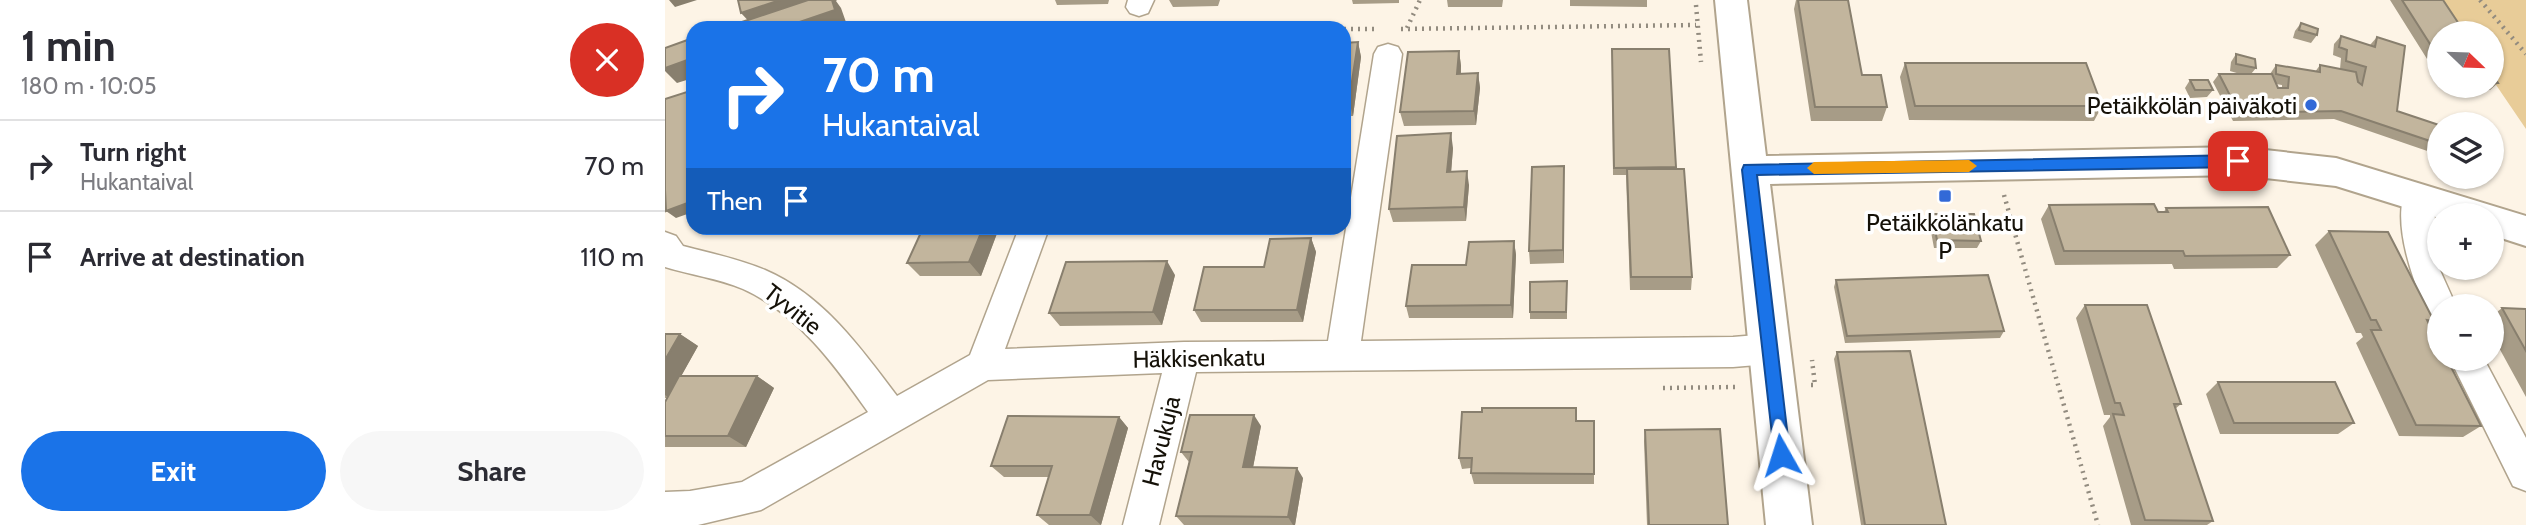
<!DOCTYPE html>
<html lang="en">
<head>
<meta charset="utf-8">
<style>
	body { margin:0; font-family:Cabin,sans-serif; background:#f7f7f7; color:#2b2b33; height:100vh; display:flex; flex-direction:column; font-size:26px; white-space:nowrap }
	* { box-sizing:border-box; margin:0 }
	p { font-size:23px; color:#7c7c81 }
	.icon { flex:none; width:38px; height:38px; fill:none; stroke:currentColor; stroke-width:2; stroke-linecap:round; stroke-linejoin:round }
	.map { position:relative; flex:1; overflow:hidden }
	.details { display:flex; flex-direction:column; background:#fff; width:665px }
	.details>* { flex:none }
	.top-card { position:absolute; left:21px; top:21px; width:665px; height:214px; border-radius:21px; box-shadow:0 2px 5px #0004; background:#1a73e8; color:#fff; overflow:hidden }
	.needle { width:46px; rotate:113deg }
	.buttons { position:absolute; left:1762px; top:21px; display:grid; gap:14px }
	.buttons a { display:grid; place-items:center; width:77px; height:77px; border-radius:50%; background:#fff; box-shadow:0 2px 5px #0004; font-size:35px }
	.pin { position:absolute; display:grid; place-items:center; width:60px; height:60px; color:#fff; margin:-30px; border-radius:14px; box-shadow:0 4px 10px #0006 }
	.me { position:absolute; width:77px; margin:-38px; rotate:354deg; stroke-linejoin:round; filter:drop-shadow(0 0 5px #0008) }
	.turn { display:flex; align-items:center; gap:24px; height:147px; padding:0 21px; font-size:32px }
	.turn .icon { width:91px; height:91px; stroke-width:2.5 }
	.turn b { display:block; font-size:49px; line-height:60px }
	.then { display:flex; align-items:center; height:66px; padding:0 21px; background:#0003; gap:14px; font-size:26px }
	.round { display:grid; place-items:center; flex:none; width:74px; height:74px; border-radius:37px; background:#f7f7f7 }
	.head { display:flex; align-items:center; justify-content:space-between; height:119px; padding:0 21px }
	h1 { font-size:42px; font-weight:700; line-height:52px }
	.action { display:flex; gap:14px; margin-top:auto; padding:14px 21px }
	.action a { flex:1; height:80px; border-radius:42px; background:#1a73e8; color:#fff; font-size:28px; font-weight:700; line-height:80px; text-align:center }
	.action a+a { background:#f7f7f7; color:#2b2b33 }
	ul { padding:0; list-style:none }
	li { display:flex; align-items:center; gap:21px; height:91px; padding:0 21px; border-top:2px solid #e1e1e2 }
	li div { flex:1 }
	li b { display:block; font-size:26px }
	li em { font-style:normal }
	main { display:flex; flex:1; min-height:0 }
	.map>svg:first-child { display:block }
	.green { fill:#e8cc98 }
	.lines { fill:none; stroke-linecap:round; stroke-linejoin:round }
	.street-casing { stroke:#b1a48d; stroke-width:3 }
	.secondary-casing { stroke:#b1a48d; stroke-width:4 }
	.path { stroke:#928b7f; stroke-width:4.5; stroke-dasharray:2 5; stroke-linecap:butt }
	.street { fill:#fff; fill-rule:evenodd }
	.secondary { fill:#fff; fill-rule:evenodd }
	.wall { fill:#a79c87; fill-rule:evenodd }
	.shaded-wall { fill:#887f6e }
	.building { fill:#c2b59d; stroke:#887f6e; stroke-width:2 }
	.route { fill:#1a73e8; stroke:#114b97; stroke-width:2 }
	.slow { fill:#f59e0b }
	.poi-dot { fill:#3269d7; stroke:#fff; stroke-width:2.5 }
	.labels { text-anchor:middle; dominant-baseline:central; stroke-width:7; stroke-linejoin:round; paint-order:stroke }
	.poi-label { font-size:24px; fill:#151108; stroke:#fff; text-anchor:end }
	.street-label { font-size:24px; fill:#151108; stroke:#fff }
</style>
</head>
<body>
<main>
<section class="details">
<div class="head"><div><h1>1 min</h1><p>180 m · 10:05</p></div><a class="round" style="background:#d93025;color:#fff"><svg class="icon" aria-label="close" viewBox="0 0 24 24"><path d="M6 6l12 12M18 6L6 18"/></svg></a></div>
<ul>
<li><svg class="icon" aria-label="right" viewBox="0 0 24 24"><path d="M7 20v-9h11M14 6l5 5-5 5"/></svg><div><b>Turn right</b><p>Hukantaival</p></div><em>70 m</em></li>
<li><svg class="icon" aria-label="arrive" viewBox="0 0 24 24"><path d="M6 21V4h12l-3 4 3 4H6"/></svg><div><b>Arrive at destination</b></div><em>110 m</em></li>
</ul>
<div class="action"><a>Exit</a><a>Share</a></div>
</section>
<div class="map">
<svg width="1861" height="525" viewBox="0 0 1861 525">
	<rect width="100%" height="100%" fill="#fdf4e6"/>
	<path class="green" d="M1773,0H1861V129L1827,79V33H1796Z"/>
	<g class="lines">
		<g class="street-casing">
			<path id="street" d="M463,0H489L483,13L474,16L465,13L461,7Z
				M723,44L733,47L737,54L696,341L1068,337L1104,334L1116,339L1121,349L1116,359L1104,364L1068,367L531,372L494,525H458L497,373L323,380L96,510L33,525H0V492L25,491L77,482L203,412C169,364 133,314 78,289C53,278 25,275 0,267V232L11,236L18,246C45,253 74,259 100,270C158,295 195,347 232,396L305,355L354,228H384L340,349L519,342L663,341L709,54L713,47Z
				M1753,184L1764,188L1768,196L1774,268L1791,306H1774V320L1764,316C1749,285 1725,220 1742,188Z
				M1785,359H1819L1861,438V491L1848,486Z"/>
		</g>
		<g class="secondary-casing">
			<path id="secondary" d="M1050,0H1082L1101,156L1573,147L1671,158L1861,216V246L1827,235V215H1774V218L1671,186L1573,175L1105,184L1147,525H1101Z"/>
		</g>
		<path class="path" d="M1815,0L1861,54
			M1031,5L1036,62
			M742,28L755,0
			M679,29H710
			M736,29L1031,25
			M1339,195L1433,525
			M1146,385H1150L1147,360
			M998,388L1070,387V384"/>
		<use href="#street" class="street"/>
		<use href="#secondary" class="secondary"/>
	</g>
	<path class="wall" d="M390,0H444L443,4L392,5Z
		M504,0H555L553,6L508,7Z
		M687,0H734V3L688,4Z
		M782,0H838L837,7H783Z
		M905,0H982V7L905,6Z
		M1131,0H1183L1197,75L1222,107L1217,121H1146L1129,9Z
		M1725,0H1778L1774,33V78Z
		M1636,23L1652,35L1646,43L1628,38L1630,31Z
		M1676,36L1705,45L1712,37L1732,111L1774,125V155L1669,119L1568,121L1548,82L1554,74H1575L1565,71L1566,62L1571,54L1591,68L1586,74H1605L1611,65L1650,72L1655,65L1675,69L1676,58L1668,55L1669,44ZM1611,84L1617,85V88H1613Z
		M693,42L696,57L688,116H679V43Z
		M947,49H1004L1011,169L1027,277L1026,290H965L961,175H948Z
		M794,51L796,66V74L813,73L815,88L811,125L739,126L735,112Z
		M1240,63L1437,106L1429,121L1244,120L1235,77Z
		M1827,73L1833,83L1825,90L1782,91L1779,86H1827Z
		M1525,80L1548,90L1542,97L1525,98L1520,88Z
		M788,148L786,172L804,185L801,221L728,222L724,209Z
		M899,166V263L865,264L864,251Z
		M1384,205L1493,212H1499L1501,208L1625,255L1612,268L1509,269L1507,264L1390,265L1376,219Z
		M1267,214L1316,241L1312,248H1269L1264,221Z
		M334,228L316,276H255L242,263Z
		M1664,231L1769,321L1764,324L1816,426L1798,437L1734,436L1691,343L1698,337L1696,333H1691L1650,245Z
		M646,238L651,252L638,322H536L529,310Z
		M849,241L851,255L848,318H744L741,306L801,265Z
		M510,275L497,325L395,326L384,313Z
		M1171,280L1339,331L1335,338L1180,343L1169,287Z
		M902,281V319H865V312Z
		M1420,305L1516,404L1510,409L1548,521L1542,525H1466L1438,426L1445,417V415H1439L1411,318Z
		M1837,308L1861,309V397L1827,335V316Z
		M0,334H15L33,346L16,376H92L109,388L81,447H0V402L2,398H0Z
		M1172,352L1281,525H1196L1169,359Z
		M1553,382L1689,423L1673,434H1555L1541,394Z
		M454,417L463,428L436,525H384L372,515L384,477H339L326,466Z
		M911,421H929V484H809L806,473V468L797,469L794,458Z
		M596,426L588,467L638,478L630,525H519L511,516L524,462L516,452Z
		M980,430L1063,525H982L979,441Z"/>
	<path class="shaded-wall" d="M4,0H32L10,7Z
		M115,0H172L171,1L176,8L182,25L174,28H90L76,13Z
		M693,42L696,57L688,116L684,101Z
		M794,51L796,66L795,89L792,74Z
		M28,58V78L12,83L0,71V68Z
		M813,73L815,88L811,125L809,111Z
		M786,133L788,148L785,186L782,172Z
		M899,166V263L898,250Z
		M802,171L804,185L801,221L799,207Z
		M28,201V212L11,218L1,211Z
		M318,228H334L316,276L304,262Z
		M646,238L651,252L638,322L632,310Z
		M849,241L851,255L848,318L846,305Z
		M502,261L510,275L497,325L488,312Z
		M15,334L33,346L4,398L0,395V360Z
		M92,376L109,388L81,447L63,436Z
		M589,415L596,426L586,478L578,467Z
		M454,417L463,428L436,525L425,515Z
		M632,468L638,478L630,525H628L623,517Z"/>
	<path class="building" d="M73,0H115L76,13Z
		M143,0H167L170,10L117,28H59Z
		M1133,0H1183L1197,75H1216L1222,107H1150Z
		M1737,0H1778L1800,33H1774V58Z
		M1636,23L1653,29L1652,35L1634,30Z
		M1676,36L1710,47L1712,37L1740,46L1732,111L1774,125V144L1676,111L1574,113L1554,74H1607L1613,88H1623L1624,77L1611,74V65L1655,72V65L1691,72L1693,82L1697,85L1701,67L1681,61L1682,50L1674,47Z
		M28,38V58L0,68V48Z
		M693,42L684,101H679V43Z
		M947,49H1004L1011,167L949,168Z
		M794,51L792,74L813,73L809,111L735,112L743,52Z
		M1571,54L1590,59L1591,68L1571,64Z
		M1240,63H1421L1437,106H1250Z
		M1827,73L1833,83H1827Z
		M1525,80H1543L1548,90H1530Z
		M28,90V201L1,211L0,190V99Z
		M786,133L782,172L802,171L799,207L724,209L732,136Z
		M899,166L898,250L864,251L867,167Z
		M962,169H1019L1027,277H966Z
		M1489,204L1493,212H1503L1501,208L1603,207L1625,255L1520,256L1518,251H1399L1384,205Z
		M1267,214H1309L1316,241L1272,240Z
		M258,228H318L304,262L242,263Z
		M1664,231L1723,232L1769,321L1762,320L1774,344V359H1782L1816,426L1751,425L1706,330H1716L1711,320H1706Z
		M646,238L632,310H529L539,267H599L605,239Z
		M849,241L846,305L741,306L747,265H801L804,242Z
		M502,261L488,312L384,313L401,262Z
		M1323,275L1339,331L1182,336L1171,280Z
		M902,281L901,312H865V282Z
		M1420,305H1482L1516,404H1509L1548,521L1480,520L1448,414L1459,415L1455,403H1450Z
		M1837,308L1861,309V351Z
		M0,334H15L0,360Z
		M1245,351L1281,525H1200L1172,352Z
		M14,376H92L63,436H0V402Z
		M1553,382H1670L1689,423H1569Z
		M817,408H911V421H929V474L806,473L807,458H794L797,412H817Z
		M525,415H589L578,467L632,468L623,517L511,516L527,452H516Z
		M343,416L454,417L425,515H372L387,466H326Z
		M1055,429L1063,525H984L980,430Z"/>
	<path class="route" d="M1573,155L1581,161L1573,167L1092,175L1125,455L1122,461L1116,464L1110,461L1077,170L1079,165Z"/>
	<path class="slow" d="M1304,160L1312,166L1304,172L1149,174L1142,168L1149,162Z"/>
	<g class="poi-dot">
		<circle cx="1646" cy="105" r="7"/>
		<rect x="1273" y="189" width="14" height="14" rx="3.5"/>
	</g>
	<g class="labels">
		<g class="poi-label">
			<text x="1632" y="105">Petäikkölän päiväkoti</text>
			<text x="1280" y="222" text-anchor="middle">Petäikkölänkatu<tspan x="1280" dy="28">P</tspan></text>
		</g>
		<g class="street-label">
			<text transform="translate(128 309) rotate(38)">Tyvitie</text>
			<text transform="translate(534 358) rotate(-1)">Häkkisenkatu</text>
			<text transform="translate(496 441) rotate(-76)">Havukuja</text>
		</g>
	</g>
</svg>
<div class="buttons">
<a><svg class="needle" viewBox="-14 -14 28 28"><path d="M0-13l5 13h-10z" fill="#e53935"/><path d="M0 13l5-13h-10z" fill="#7c7c81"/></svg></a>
<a><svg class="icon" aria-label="layers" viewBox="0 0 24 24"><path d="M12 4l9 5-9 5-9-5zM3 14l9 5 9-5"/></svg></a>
<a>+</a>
<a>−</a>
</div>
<div class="pin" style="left:1573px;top:161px;background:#d93025"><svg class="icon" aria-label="arrive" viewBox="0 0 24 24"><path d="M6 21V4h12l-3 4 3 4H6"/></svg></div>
<svg class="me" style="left:1116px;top:455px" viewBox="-20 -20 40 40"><path d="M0-17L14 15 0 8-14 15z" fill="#1a73e8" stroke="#fff" stroke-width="4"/></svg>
<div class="top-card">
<div class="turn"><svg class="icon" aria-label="right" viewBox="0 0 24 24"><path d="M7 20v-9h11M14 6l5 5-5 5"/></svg><div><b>70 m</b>Hukantaival</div></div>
<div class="then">Then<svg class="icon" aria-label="arrive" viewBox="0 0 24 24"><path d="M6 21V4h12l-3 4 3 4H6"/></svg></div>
</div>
</div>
</main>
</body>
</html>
